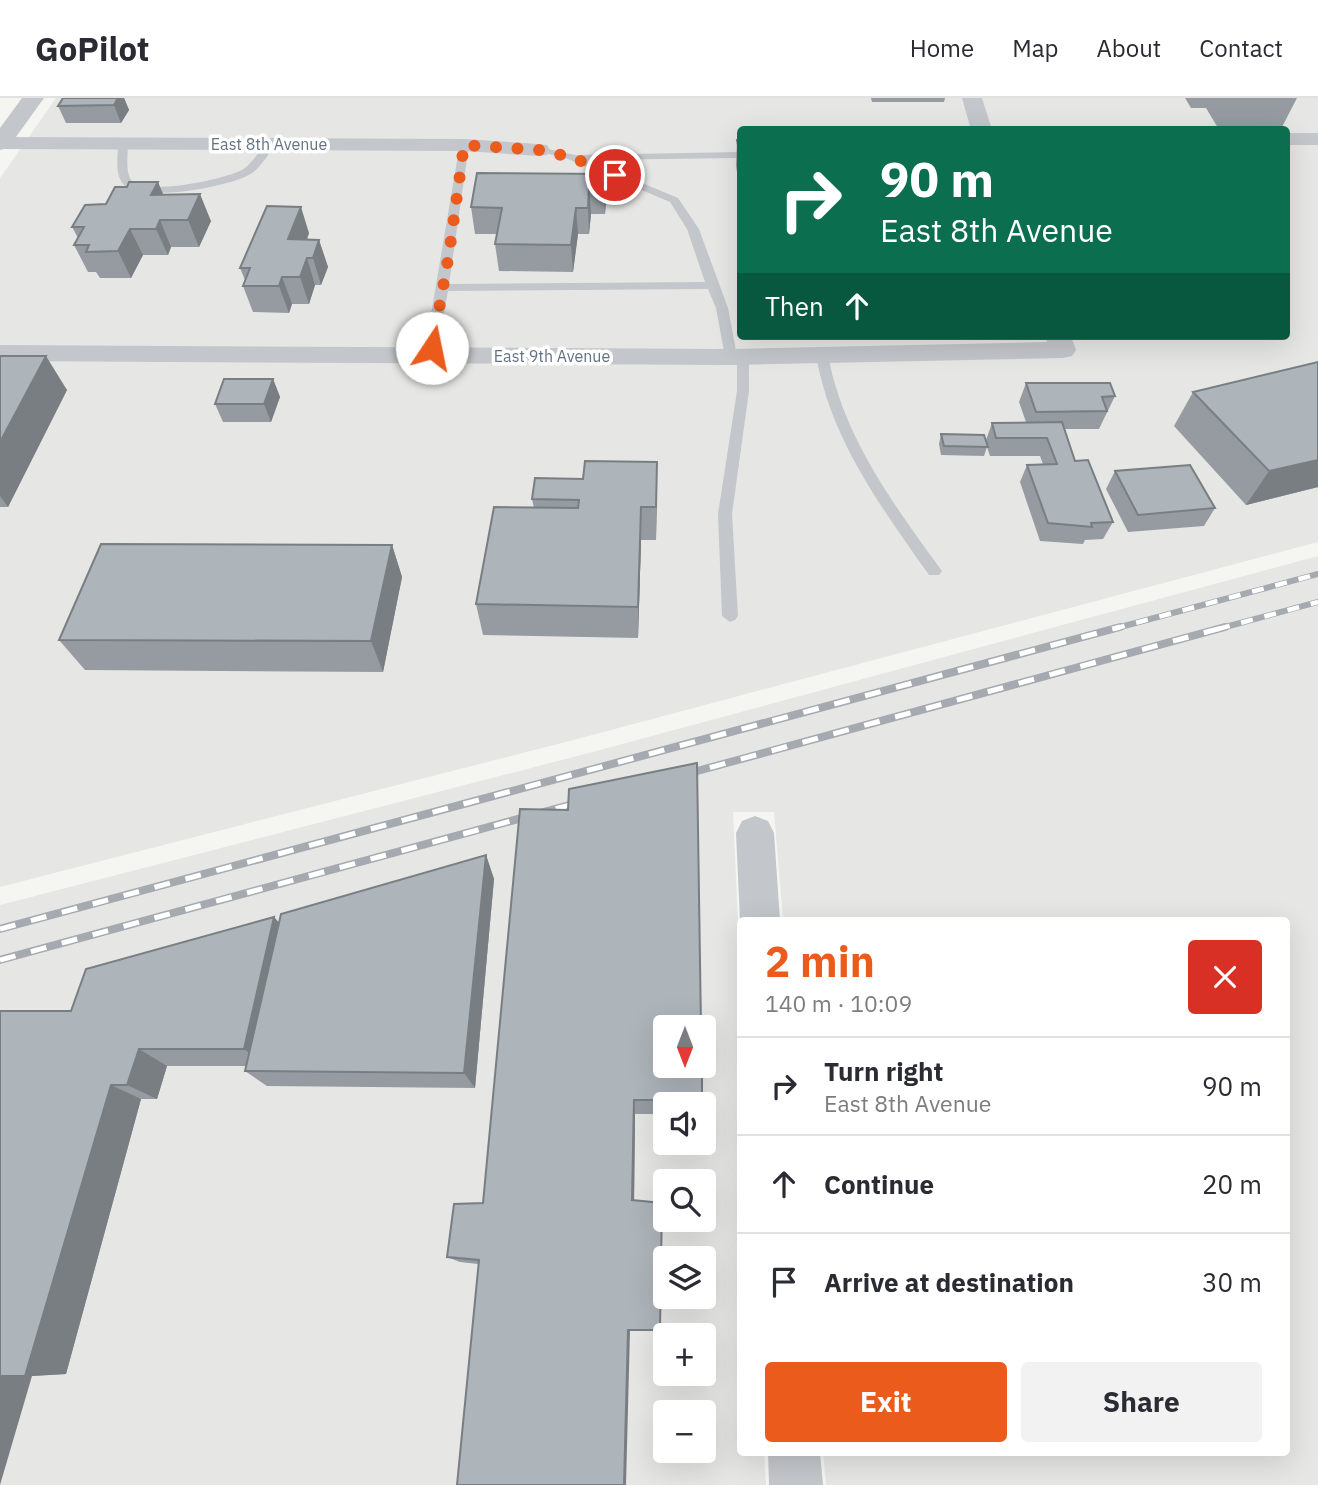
<!DOCTYPE html>
<html lang="en">
<head>
<meta charset="utf-8">
<style>
	body { margin:0; font-family:"IBM Plex Sans",sans-serif; background:#f2f2f3; color:#2b2b33; height:100vh; display:flex; flex-direction:column; font-size:26px; white-space:nowrap }
	* { box-sizing:border-box; margin:0 }
	p { font-size:23px; color:#7c7c81 }
	.icon { flex:none; width:38px; height:38px; fill:none; stroke:currentColor; stroke-width:2; stroke-linecap:round; stroke-linejoin:round }
	.map { position:relative; flex:1; overflow:hidden }
	.drawer { position:absolute; left:737px; top:819px; width:553px; height:539px; display:flex; flex-direction:column; background:#fff; border-radius:7px; box-shadow:0 7px 28px #0002 }
	.drawer>* { flex:none }
	.hud { position:absolute; left:737px; top:28px; width:553px; height:214px; border-radius:7px; box-shadow:0 7px 28px #0002; background:#0b6e4f; color:#fff; overflow:hidden }
	.needle { width:46px; rotate:180deg }
	.tools { position:absolute; left:653px; top:917px; display:grid; gap:14px }
	.tools a { display:grid; place-items:center; width:63px; height:63px; border-radius:7px; background:#fff; box-shadow:0 7px 28px #0002; font-size:35px }
	.pin { position:absolute; display:grid; place-items:center; width:60px; height:60px; color:#fff; margin:-30px; border:4px solid #fff; border-radius:50%; box-shadow:0 2px 7px #0007 }
	.me { position:absolute; width:77px; margin:-38px; rotate:11deg; stroke-linejoin:round; filter:drop-shadow(0 0 5px #0008) }
	.turn { display:flex; align-items:center; gap:24px; height:147px; padding:0 28px; font-size:32px }
	.turn .icon { width:91px; height:91px; stroke-width:2.5 }
	.turn b { display:block; font-size:49px; line-height:60px }
	.then { display:flex; align-items:center; height:66px; padding:0 28px; background:#0003; gap:14px; font-size:26px }
	.round { display:grid; place-items:center; flex:none; width:74px; height:74px; border-radius:7px; background:#f2f2f3 }
	.summary { display:flex; align-items:center; justify-content:space-between; height:119px; padding:0 28px }
	h1 { font-size:42px; font-weight:700; line-height:52px; color:#eb5b1c }
	.button { display:flex; gap:14px; margin-top:auto; padding:14px 28px }
	.button a { flex:1; height:80px; border-radius:7px; background:#eb5b1c; color:#fff; font-size:28px; font-weight:700; line-height:80px; text-align:center }
	.button a+a { background:#f2f2f3; color:#2b2b33 }
	ul { padding:0; list-style:none }
	li { display:flex; align-items:center; gap:21px; height:98px; padding:0 28px; border-top:2px solid #e1e1e2 }
	li div { flex:1 }
	li b { display:block; font-size:26px }
	li em { font-style:normal }
	header { display:flex; align-items:center; gap:42px; box-sizing:border-box; height:98px; padding:0 35px; background:#fff; border-bottom:2px solid #e1e1e2 }
	header strong { font-size:33px }
	nav { display:flex; gap:38px; margin-inline-start:auto; font-size:24px }
	.map>svg:first-child { display:block }
	.built { fill:#e6e7e5; fill-rule:evenodd }
	.lines { fill:none; stroke-linecap:round; stroke-linejoin:round }
	.service { fill:#c3c6ca; fill-rule:evenodd }
	.minor { fill:#c3c6ca; fill-rule:evenodd }
	.tertiary { fill:#c3c6ca; fill-rule:evenodd }
	.rail-far1-casing { stroke:#a5aab0; stroke-width:6 }
	.rail-casing { stroke:#a5aab0; stroke-width:8 }
	.rail-far1 { stroke:#fff; stroke-width:4.5; stroke-dasharray:12; stroke-linecap:butt }
	.rail { stroke:#fff; stroke-width:5; stroke-dasharray:16; stroke-linecap:butt }
	.wall { fill:#959ba0 }
	.shaded-wall { fill:#797e82 }
	.building { fill:#adb4ba; stroke:#797e82; stroke-width:2 }
	.route { stroke:#eb5b1c; stroke-width:12; stroke-dasharray:0 21.6 }
	.labels { text-anchor:middle; dominant-baseline:central; stroke-width:7; stroke-linejoin:round; paint-order:stroke }
	.far-street-label { font-size:16px; fill:#637384; stroke:#fff }
</style>
</head>
<body>
<header>
<strong>GoPilot</strong>
<nav><a>Home</a><a>Map</a><a>About</a><a>Contact</a></nav>
</header>
<div class="map">
<svg width="1318" height="1387" viewBox="0 0 1318 1387">
	<rect width="100%" height="100%" fill="#f5f6f1"/>
	<path class="built" d="M56,0H1318V444L581,640L0,789V80ZM740,32H1286V238H740Z
		M1318,458V1387H826L823,1355L1286,1354V822H783L774,714H733L740,869V1354L764,1355L766,1387H0V807L585,656ZM665,929H704V968H665ZM665,1006H704V1045H665ZM665,1083H704V1122H665ZM665,1160H704V1199H665ZM665,1237H704V1276H665ZM665,1314H704V1353H665Z"/>
	<g class="lines">
		<path class="service" d="M123,43L128,46C128,56 125,75 132,83C147,98 225,81 242,72C252,66 260,52 267,44L276,46C269,55 261,69 252,75C232,89 144,104 125,88C114,78 118,59 118,46Z
			M460,45L469,47L449,186L705,184L687,131L670,104L568,61L534,52L539,49L575,57L740,54V60L587,62L678,100L699,131L728,210L737,258L743,254L749,258V293L732,416L738,518L735,522L730,524L722,518L718,416L737,293V260L731,263L725,259L716,210L708,191L448,193L436,258L434,261H426L424,258Z
			M822,253L828,257C843,338 892,404 939,469L942,473L939,477H929C881,409 830,340 816,257Z"/>
		<path class="minor" d="M962,0H982L992,32H971Z
			M1286,35H1318V47H1286Z
			M0,39L464,41L539,46L547,47L550,52L547,57L539,58L464,53L0,51Z
			M1045,238H1071L1076,252L1072,258L1063,260L731,267L0,263V247L731,251L1047,244Z
			M755,718L768,723L774,735L780,822H740L736,735L742,723Z
			M768,1354H820L823,1387H769Z"/>
		<path class="tertiary" d="M22,0H44L8,50L0,52V30Z"/>
		<g class="rail-far1-casing">
			<path id="rail-far1" d="M1113,531L1318,476
				M1218,531L1318,504"/>
		</g>
		<g class="rail-casing">
			<path id="rail" d="M679,678L1225,529
				M0,831L1120,529
				M0,862L588,702"/>
		</g>
		<use href="#rail-far1" class="rail-far1"/>
		<use href="#rail" class="rail"/>
	</g>
	<path class="wall" d="M63,0H124L129,12L121,25H66L58,8Z
		M871,0H945L944,4H872Z
		M1185,0H1297L1281,31L1218,30L1206,10H1191Z
		M737,42H740V94L736,68Z
		M605,76L606,102L605,116H591L589,136H578L573,174L499,173L495,146L497,136H475L471,109Z
		M163,97L211,123L199,149H171L168,157H143L131,180H100L96,174H88L74,147L78,140L72,129L106,106Z
		M309,135L307,142H319L328,169L321,187H315L309,206H292L289,215L253,214L243,188L245,182L240,170Z
		M0,258L67,292L8,409H0Z
		M273,281L280,299L271,324H223L215,306Z
		M1026,285L1115,298L1099,331H1064L1075,363L1113,424L1103,441L1085,442L1083,446L1040,443L1020,384L1027,367L1043,366L1040,358H990L987,349L984,358L941,357L939,346L941,336L986,342L992,325L1026,324L1019,304Z
		M1193,294L1318,389L1246,407L1174,328Z
		M657,364L656,442H641L638,540L483,537L476,506L534,410L532,401L583,381Z
		M1115,373L1215,410L1204,428L1128,434L1106,391Z
		M392,447L402,479L383,574L85,572L59,542Z
		M520,711L702,1002L701,1006H665V1016H635L634,1102L660,1233H630L478,1166L460,1164L447,1159L483,1105Z
		M486,757L494,781L475,990L267,988L245,973L246,968H167L157,1001H141L66,1276L32,1278L71,913L274,819L279,825Z"/>
	<path class="shaded-wall" d="M118,0H124L129,12L121,25L114,7Z
		M605,76L606,102L605,116L604,90Z
		M158,84L169,110L163,123L151,97Z
		M589,90L591,116L589,136L588,110Z
		M200,96L211,123L199,149L188,122Z
		M301,109L309,135L297,168L288,141Z
		M576,110L578,136L573,174L571,147Z
		M160,122L171,149L168,157L156,131Z
		M130,131L143,157L131,180L118,153Z
		M319,142L328,169L321,187L313,160Z
		M307,160L315,187L309,206L300,179Z
		M282,179L292,206L289,215L279,188Z
		M46,258L67,292L8,409L0,398V344Z
		M273,281L280,299L271,324L264,306Z
		M1318,362V389L1246,407L1269,373Z
		M657,364V398L656,442V409Z
		M641,409V442L638,540V509Z
		M392,447L402,479L383,574L371,543Z
		M486,757L494,781L475,990L464,975Z
		M274,819L293,841L266,968L244,951Z
		M139,951L167,968L157,1001L127,987Z
		M111,987L141,1001L66,1276L32,1278L0,1387V1277Z
		M634,1002L635,1016L634,1111L632,1102Z
		M628,1232L630,1233L626,1387H624Z"/>
	<path class="building" d="M63,0H118L114,7L58,8Z
		M737,42H740V58Z
		M477,75L605,76L604,90H589L588,110H576L571,147L495,146L502,110L471,109Z
		M129,84H158L151,97L200,96L188,122H160L156,131H130L118,153L86,154L89,147H74L84,129H72L85,107L106,106L115,89H127Z
		M267,108L301,109L288,141L319,142L313,160H307L300,179H282L279,188H243L250,170H240Z
		M0,258H46L0,344Z
		M1318,264V362L1269,373L1193,294Z
		M224,281H273L264,306H215Z
		M1026,285H1110L1115,298L1102,299L1107,313L1036,314Z
		M1062,324L1075,363L1088,362L1113,424L1091,425L1092,429L1048,425L1027,367L1057,366L1047,340H996L992,325Z
		M941,336L984,337L988,349L944,348Z
		M585,363L657,364L656,409H641L638,509L476,506L494,409L578,410L579,402L532,401L535,380L583,381Z
		M1190,367L1215,410L1138,417L1115,373Z
		M101,446L392,447L371,543L59,542Z
		M697,665L701,929H665V968H702V1002H634L632,1102L662,1105L660,1232H628L624,1387H457L479,1162L447,1159L454,1106L483,1105L520,711L568,712L569,691Z
		M486,757L464,975L245,973L281,816Z
		M274,819L244,951H139L127,987H111L25,1278H0V913H71L86,871Z"/>
	<g class="lines">
		<path class="route" d="M432,250L449,156L464,47L539,52L571,59L615,77"/>
	</g>
	<g class="labels">
		<g class="far-street-label">
			<text x="269" y="46">East 8th Avenue</text>
			<text x="552" y="258">East 9th Avenue</text>
		</g>
	</g>
</svg>
<div class="tools">
<a><svg class="needle" viewBox="-14 -14 28 28"><path d="M0-13l5 13h-10z" fill="#e53935"/><path d="M0 13l5-13h-10z" fill="#7c7c81"/></svg></a>
<a><svg class="icon" aria-label="sound" viewBox="0 0 24 24"><path d="M4 9h4l5-4v14l-5-4H4zM17 9q2 3 0 6"/></svg></a>
<a><svg class="icon" aria-label="search" viewBox="0 0 24 24"><circle cx="10" cy="10" r="6"/><path d="M15 15l6 6"/></svg></a>
<a><svg class="icon" aria-label="layers" viewBox="0 0 24 24"><path d="M12 4l9 5-9 5-9-5zM3 14l9 5 9-5"/></svg></a>
<a>+</a>
<a>−</a>
</div>
<div class="pin" style="left:615px;top:77px;background:#d93025"><svg class="icon" aria-label="arrive" viewBox="0 0 24 24"><path d="M6 21V4h12l-3 4 3 4H6"/></svg></div>
<svg class="me" style="left:432px;top:250px" viewBox="-20 -20 40 40"><circle r="19" fill="#fff"/><path d="M0-13L10 11 0 6-10 11z" fill="#eb5b1c"/></svg>
<div class="hud">
<div class="turn"><svg class="icon" aria-label="right" viewBox="0 0 24 24"><path d="M7 20v-9h11M14 6l5 5-5 5"/></svg><div><b>90 m</b>East 8th Avenue</div></div>
<div class="then">Then<svg class="icon" aria-label="ahead" viewBox="0 0 24 24"><path d="M12 20V5M6 11l6-6 6 6"/></svg></div>
</div>
<section class="drawer">
<div class="summary"><div><h1>2 min</h1><p>140 m · 10:09</p></div><a class="round" style="background:#d93025;color:#fff"><svg class="icon" aria-label="close" viewBox="0 0 24 24"><path d="M6 6l12 12M18 6L6 18"/></svg></a></div>
<ul>
<li><svg class="icon" aria-label="right" viewBox="0 0 24 24"><path d="M7 20v-9h11M14 6l5 5-5 5"/></svg><div><b>Turn right</b><p>East 8th Avenue</p></div><em>90 m</em></li>
<li><svg class="icon" aria-label="ahead" viewBox="0 0 24 24"><path d="M12 20V5M6 11l6-6 6 6"/></svg><div><b>Continue</b></div><em>20 m</em></li>
<li><svg class="icon" aria-label="arrive" viewBox="0 0 24 24"><path d="M6 21V4h12l-3 4 3 4H6"/></svg><div><b>Arrive at destination</b></div><em>30 m</em></li>
</ul>
<div class="button"><a>Exit</a><a>Share</a></div>
</section>
</div>
</body>
</html>
